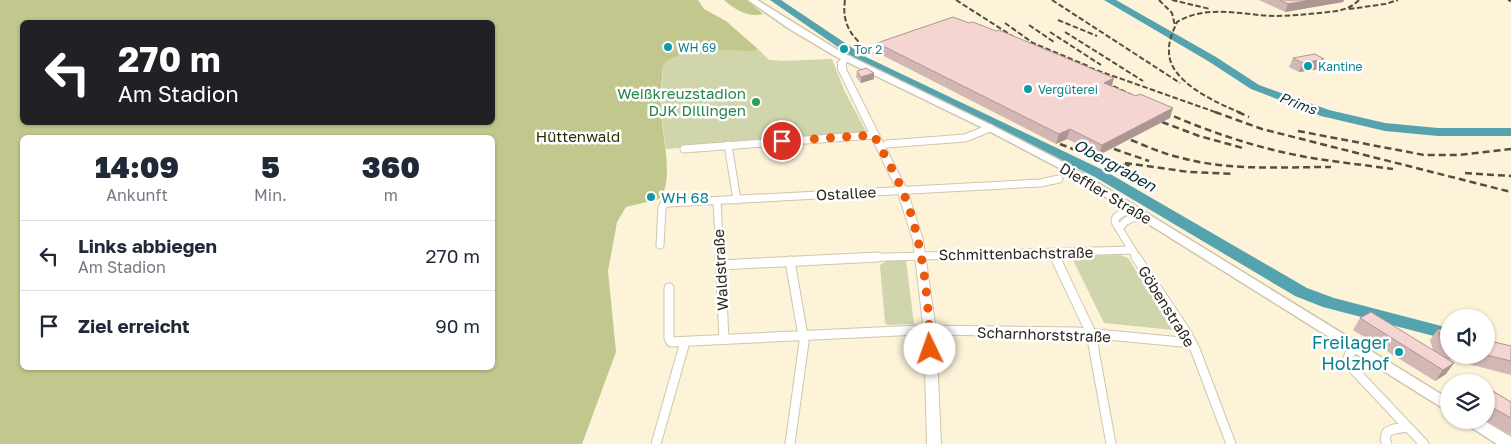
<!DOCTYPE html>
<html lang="de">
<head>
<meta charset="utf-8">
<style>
	body { margin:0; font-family:"Golos Text",sans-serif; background:#f6f6f7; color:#1f2937; height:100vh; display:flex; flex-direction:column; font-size:19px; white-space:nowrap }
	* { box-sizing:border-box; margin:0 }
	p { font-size:16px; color:#747a83 }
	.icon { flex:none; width:28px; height:28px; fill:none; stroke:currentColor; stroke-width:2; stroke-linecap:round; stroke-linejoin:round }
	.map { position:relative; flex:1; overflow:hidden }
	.panel { position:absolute; left:20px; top:135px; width:475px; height:235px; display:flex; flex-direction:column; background:#fff; border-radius:8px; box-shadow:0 1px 4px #0004 }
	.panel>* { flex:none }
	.top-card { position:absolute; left:20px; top:20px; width:475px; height:105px; border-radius:8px; box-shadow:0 1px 4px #0004; background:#202124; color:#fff; overflow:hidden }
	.controls { position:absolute; left:1440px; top:309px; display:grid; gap:10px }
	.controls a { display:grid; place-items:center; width:55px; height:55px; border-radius:50%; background:#fff; box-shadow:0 1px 4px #0004; font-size:25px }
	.pin { position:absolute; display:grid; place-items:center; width:42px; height:42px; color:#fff; margin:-21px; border:2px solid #fff; border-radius:50%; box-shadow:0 1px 5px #0007 }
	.me { position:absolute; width:55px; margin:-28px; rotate:357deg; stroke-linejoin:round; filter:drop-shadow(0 0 4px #0008) }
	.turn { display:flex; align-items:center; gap:18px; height:105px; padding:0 15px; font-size:22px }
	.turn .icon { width:65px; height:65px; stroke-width:2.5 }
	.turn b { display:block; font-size:35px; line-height:42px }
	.eta { display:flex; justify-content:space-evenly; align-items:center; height:85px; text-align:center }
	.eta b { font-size:30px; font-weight:800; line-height:35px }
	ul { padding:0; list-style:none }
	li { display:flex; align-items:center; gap:15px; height:70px; padding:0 15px; border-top:1px solid #e0e1e3 }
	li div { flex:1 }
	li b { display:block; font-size:19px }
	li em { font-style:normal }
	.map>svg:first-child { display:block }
	.green { fill:#d0d5ab }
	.forest { fill:#c2c88d; fill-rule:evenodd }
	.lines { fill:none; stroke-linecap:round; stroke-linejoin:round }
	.river { fill:#55a3af; fill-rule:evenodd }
	.minor-far1-casing { stroke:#cfc6ad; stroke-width:9 }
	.minor-casing { stroke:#cfc6ad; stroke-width:11 }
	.tertiary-casing { stroke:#cfc6ad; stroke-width:2 }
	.secondary-casing { stroke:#cfc6ad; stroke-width:3 }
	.minor-far1 { stroke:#fff; stroke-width:7 }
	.minor { stroke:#fff; stroke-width:9 }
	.tertiary { fill:#fff; fill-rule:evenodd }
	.secondary { fill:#fff; fill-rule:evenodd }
	.rail-far1 { stroke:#534f42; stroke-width:2; stroke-dasharray:5.5 2.5; stroke-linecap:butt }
	.rail { stroke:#534f42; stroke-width:2.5; stroke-dasharray:7 4; stroke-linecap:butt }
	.wall { fill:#d3b7b4 }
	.shaded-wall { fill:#ac9592 }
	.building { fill:#f5d5d1; stroke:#ac9592 }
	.route { stroke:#ea580c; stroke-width:9; stroke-dasharray:0 16.2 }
	.culture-dot { fill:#0f9aa8; stroke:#fff; stroke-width:2 }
	.leisure-dot { fill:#2e9e5b; stroke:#fff; stroke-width:2 }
	.labels { text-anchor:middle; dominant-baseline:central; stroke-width:5; stroke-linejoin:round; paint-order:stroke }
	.far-culture-label { font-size:12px; fill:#0d838f; stroke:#fff; text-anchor:start }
	.far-water-label { font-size:14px; font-style:italic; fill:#0a3137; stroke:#fff }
	.leisure-label { font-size:15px; fill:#27864d; stroke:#fff; text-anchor:end }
	.park-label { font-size:15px; fill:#2b2e00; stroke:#fff }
	.street-label { font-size:15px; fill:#2a271d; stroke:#fff }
	.culture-label { font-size:15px; fill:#0d838f; stroke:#fff; text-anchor:start }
	.water-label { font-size:16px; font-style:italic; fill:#0a3137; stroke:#fff }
	.near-culture-label { font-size:18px; fill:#0d838f; stroke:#fff; text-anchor:end }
</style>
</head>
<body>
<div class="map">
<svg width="1511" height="444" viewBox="0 0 1511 444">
	<rect width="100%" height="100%" fill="#fcf3d9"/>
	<path class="green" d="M758,49L769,60L783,61L832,59L845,92L867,133L666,149L661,112L663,65C681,46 728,51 754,51Z
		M1120,255L1128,258L1173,330L1104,323L1071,256Z
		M888,260L906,261L914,324L888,325L885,323L880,265Z"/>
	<path class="forest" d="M0,0H698L704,9L726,21L758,49L754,51C728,51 681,46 663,65C662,80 660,96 661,112C662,134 675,183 659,199L626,207L617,222L608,271L616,352L582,444H0ZM22,22H492V122H22ZM22,138H492V368H22Z
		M724,0H747L763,14C748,18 734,9 724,0Z"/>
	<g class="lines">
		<path class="river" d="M770,0H781L866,57L1105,171L1307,288L1334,298L1449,328V340L1323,307L1295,296L1095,177L858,61Z
			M1104,0H1116L1216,57L1259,85L1329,110L1385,123L1438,128H1511V136H1438L1385,131L1321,116L1251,89L1208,61Z"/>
		<g class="minor-far1-casing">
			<path id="minor-far1" d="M887,144L965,138L990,128
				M728,145L737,200
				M684,149L874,135
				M717,201L720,258
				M1130,208L1116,217L1115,222L1137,258
				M1119,228L1126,221L1141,214
				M660,245L662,208L664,204L669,203L1040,183L1059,179
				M1053,252L1056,258
				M853,258L1132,250"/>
		</g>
		<g class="minor-casing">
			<path id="minor" d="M720,257L724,339
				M1055,257L1091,333L1111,444
				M1136,257L1186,332L1195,349L1231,444
				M790,261L804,342L790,444
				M720,265L878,257
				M669,288V338L671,342L919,330L1076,332L1192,343
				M1356,348L1350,353L1348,358L1353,369L1424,444
				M656,444L685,342
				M1387,444L1385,439L1387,432L1394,429L1407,427"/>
		</g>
		<g class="tertiary-casing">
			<path id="tertiary" d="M844,56H850L851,58L846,63V69L907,190L923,240L936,331L941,444H927L924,331L913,240L897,190L838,69V62Z"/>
		</g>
		<g class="secondary-casing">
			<path id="secondary" d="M748,0H757L841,52L993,126L1067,164L1449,399V412L1059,168L987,130L835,56L788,28Z
				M1464,420H1483L1511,437V444H1497L1466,424Z"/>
		</g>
		<use href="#minor-far1" class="minor-far1"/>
		<use href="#minor" class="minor"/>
		<use href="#tertiary" class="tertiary"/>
		<use href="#secondary" class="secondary"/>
		<path class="rail-far1" d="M845,0C841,26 854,41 875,54
			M956,0L1017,39
			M1052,0L1180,83
			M1159,0L1172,13L1175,26
			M1172,0L1210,9
			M1508,0L1511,1
			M1349,9L1385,4L1398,0
			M1058,20L1097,36
			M1005,23L1033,43L1088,66
			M1029,25L1054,42
			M1050,32L1101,65
			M1065,32L1143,81
			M1082,65L1218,113
			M1099,79L1144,101
			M1159,110L1167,113
			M1241,113C1217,103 1169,82 1169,52C1168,42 1173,31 1177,22C1207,4 1242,15 1274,16C1292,16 1310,14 1328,12C1340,11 1350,9 1359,0"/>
		<path class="rail" d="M1164,112C1209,132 1257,148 1306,157C1335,162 1364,165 1393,169
			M1215,112L1262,129L1511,192
			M1238,112L1249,117
			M1162,122L1199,136L1243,148
			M1298,131L1424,155H1458L1511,149
			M1131,140C1148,147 1164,154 1182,158C1230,171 1281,167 1331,167
			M1060,144L1096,158L1132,167
			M1114,149L1149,161
			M1125,163L1189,172L1234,174
			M1465,173L1511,176"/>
	</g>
	<path class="wall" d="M1259,0H1344L1343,2L1285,12Z
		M969,23L996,31L1114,78L1112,86L1170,118L1099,155L1067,139L1056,144L876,52L877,43Z
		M1293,58L1320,69L1299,72L1289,67Z
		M857,71L874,73V79L861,83L856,77Z
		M1360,318L1433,350L1430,340L1438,329L1449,331V355H1486L1511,346V375L1449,359L1446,374L1435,381L1353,330Z
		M1486,387L1511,402V435L1484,420H1486Z
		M1449,390V397L1445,395Z"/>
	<path class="shaded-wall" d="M1310,0H1344L1343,2L1285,12L1288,4Z
		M1324,59L1320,69L1299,72L1303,63Z
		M874,73V79L861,83V77Z
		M1114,78L1111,87L1104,83Z
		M1173,108L1170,118L1099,155L1102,145Z
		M1070,129L1067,139L1056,144L1059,134Z
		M1454,363L1446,374L1435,381L1443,370Z"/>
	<path class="building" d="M1280,0H1310L1288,4Z
		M953,17L969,23L973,22L996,31L999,30L1114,78L1104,83L1136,96L1140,94L1173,108L1102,145L1070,129L1059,134L877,43Z
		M1315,54L1324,59L1303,63L1293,58Z
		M866,68L874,73L861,77L857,71Z
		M1371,312L1454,363L1443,370L1360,318Z
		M1438,329L1449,331V346L1443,344Z
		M1486,340L1511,346V361L1486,355Z
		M1467,375L1479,382H1455Z
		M1486,387L1511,402V418L1486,404Z"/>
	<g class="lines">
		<path class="route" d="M782,141L874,135C883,153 894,171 902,190C922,235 929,300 930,349"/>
	</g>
	<g class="culture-dot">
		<circle cx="668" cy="47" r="5"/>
		<circle cx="844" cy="49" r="5"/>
		<circle cx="1308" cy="66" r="5"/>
		<circle cx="1028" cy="89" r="5"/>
		<circle cx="651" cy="197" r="5"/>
		<circle cx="1399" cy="352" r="5"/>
	</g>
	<circle class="leisure-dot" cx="756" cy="102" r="5"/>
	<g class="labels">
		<g class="far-culture-label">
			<text x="678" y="47">WH 69</text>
			<text x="854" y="49">Tor 2</text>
			<text x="1318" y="66">Kantine</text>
			<text x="1038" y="89">Vergüterei</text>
		</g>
		<g class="far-water-label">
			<text transform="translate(1298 103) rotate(21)">Prims</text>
		</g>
		<g class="leisure-label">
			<text x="746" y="93">Weißkreuzstadion<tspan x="746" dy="17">DJK Dillingen</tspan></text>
		</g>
		<g class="park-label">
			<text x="578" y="136">Hüttenwald</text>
		</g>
		<g class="street-label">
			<text transform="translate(846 193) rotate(-3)">Ostallee</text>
			<text transform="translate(1106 193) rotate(31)">Dieffler Straße</text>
			<text transform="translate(1016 253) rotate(-1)">Schmittenbachstraße</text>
			<text transform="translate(720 270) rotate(-93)">Waldstraße</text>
			<text transform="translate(1167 306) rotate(58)">Göbenstraße</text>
			<text transform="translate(1044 334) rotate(2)">Scharnhorststraße</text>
		</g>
		<g class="culture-label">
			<text x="661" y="197">WH 68</text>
		</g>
		<g class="water-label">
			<text transform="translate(1115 165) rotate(29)">Obergraben</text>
		</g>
		<g class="near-culture-label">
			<text x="1389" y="342">Freilager<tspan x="1389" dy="21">Holzhof</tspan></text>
		</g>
	</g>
</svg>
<div class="controls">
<a><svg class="icon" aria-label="sound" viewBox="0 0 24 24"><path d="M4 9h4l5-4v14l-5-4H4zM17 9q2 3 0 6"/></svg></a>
<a><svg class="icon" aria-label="layers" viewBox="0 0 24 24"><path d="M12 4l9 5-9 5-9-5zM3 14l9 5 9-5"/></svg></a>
</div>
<div class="pin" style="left:782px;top:141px;background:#d93025"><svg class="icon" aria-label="arrive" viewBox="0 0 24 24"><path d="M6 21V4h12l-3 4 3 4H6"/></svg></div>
<svg class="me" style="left:930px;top:349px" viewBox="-20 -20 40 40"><circle r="19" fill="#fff"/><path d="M0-13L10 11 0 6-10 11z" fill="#ea580c"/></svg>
<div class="top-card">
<div class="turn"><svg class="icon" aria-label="left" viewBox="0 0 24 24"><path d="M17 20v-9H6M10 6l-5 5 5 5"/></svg><div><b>270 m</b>Am Stadion</div></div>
</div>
<section class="panel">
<div class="eta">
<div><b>14:09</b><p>Ankunft</p></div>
<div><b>5</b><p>Min.</p></div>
<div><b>360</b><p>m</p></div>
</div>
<ul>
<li><svg class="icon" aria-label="left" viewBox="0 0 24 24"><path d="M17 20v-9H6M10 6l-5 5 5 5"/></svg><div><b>Links abbiegen</b><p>Am Stadion</p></div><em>270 m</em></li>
<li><svg class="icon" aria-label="arrive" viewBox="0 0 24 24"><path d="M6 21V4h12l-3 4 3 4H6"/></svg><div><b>Ziel erreicht</b></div><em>90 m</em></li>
</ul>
</section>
</div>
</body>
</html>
